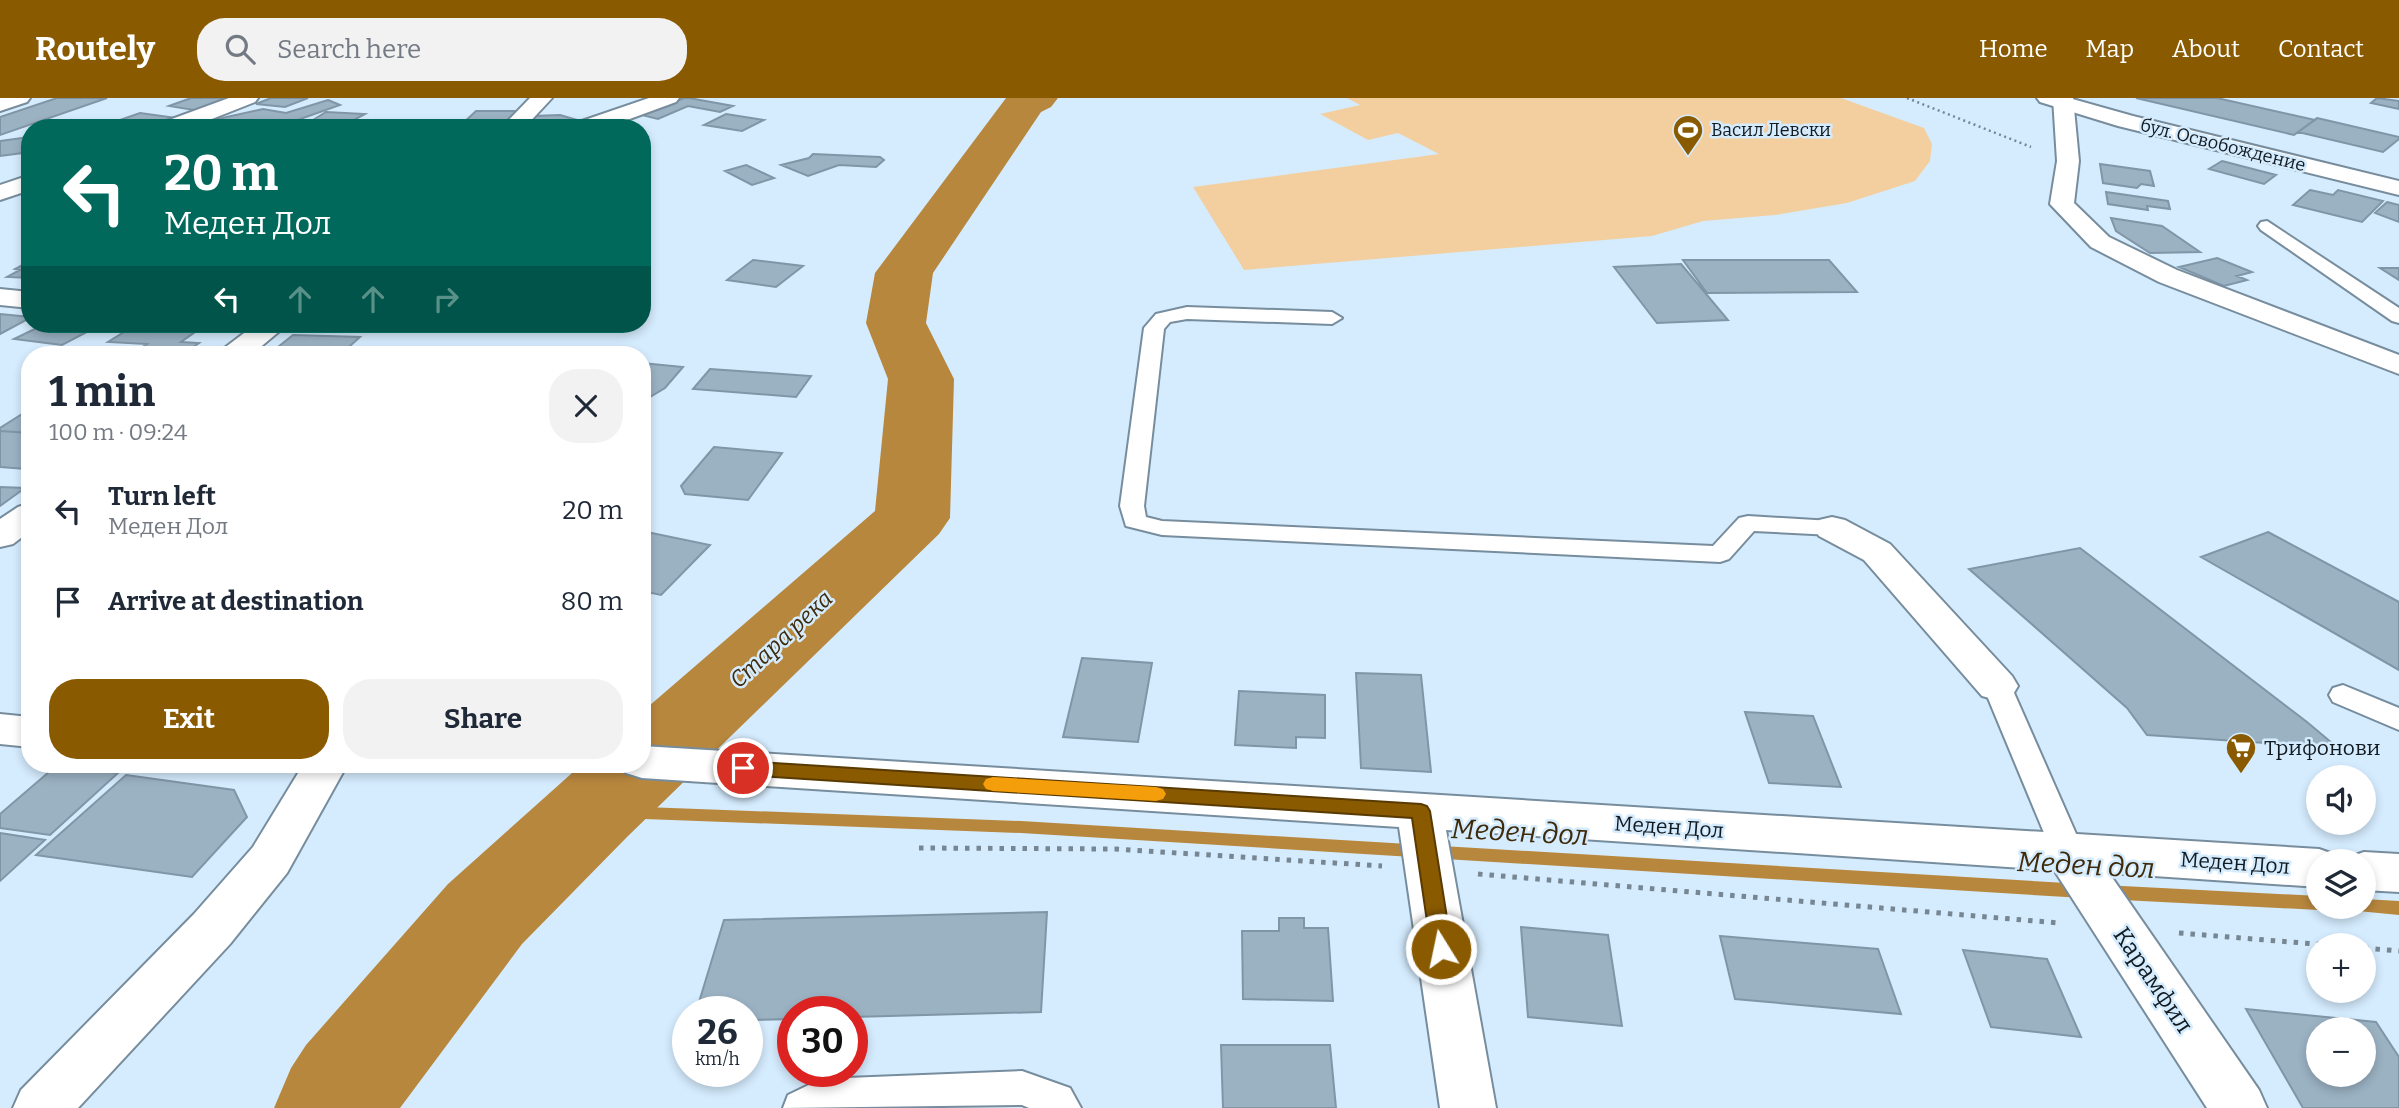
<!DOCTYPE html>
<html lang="en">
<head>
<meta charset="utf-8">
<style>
	body { margin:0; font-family:Bitter,serif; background:#f2f2f3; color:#1f2937; height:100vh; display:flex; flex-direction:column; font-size:26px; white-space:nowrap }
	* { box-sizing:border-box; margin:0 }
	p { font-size:23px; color:#747a83 }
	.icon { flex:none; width:38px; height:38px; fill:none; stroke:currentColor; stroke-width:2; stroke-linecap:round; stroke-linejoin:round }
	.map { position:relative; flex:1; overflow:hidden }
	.panel { position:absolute; left:21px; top:248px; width:630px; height:427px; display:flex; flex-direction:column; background:#fff; border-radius:28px; box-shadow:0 4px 10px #0003 }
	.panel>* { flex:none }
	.hud { position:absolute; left:21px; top:21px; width:630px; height:214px; border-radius:28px; box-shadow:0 4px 10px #0003; background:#00695c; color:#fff; overflow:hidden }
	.fabs { position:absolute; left:2306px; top:667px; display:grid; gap:14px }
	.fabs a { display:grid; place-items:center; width:70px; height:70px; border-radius:50%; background:#fff; box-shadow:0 4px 10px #0003; font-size:35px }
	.speed { position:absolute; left:672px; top:898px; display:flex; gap:14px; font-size:35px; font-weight:700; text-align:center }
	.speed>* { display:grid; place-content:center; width:91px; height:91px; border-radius:50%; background:#fff; box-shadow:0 4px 10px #0003; line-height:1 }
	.speed small { font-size:18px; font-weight:400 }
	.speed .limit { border:10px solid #d22; background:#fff; color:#111 }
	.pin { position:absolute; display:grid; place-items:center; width:60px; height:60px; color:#fff; margin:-30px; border:4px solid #fff; border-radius:50%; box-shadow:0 2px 7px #0007 }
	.me { position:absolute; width:77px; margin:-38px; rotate:350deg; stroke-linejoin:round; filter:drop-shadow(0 0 5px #0008) }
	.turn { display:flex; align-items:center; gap:24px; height:147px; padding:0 28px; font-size:32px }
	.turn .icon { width:91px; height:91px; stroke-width:2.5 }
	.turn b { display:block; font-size:49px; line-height:60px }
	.lanes { display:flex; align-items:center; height:66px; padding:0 28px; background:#0003; justify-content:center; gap:35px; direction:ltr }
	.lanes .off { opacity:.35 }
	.round { display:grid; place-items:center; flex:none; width:74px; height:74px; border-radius:28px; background:#f2f2f3 }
	.headline { display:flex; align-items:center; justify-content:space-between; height:119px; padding:0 28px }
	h1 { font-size:42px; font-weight:700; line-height:52px }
	.cta { display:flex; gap:14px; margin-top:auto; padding:14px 28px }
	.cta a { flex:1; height:80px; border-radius:28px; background:#895a00; color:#fff; font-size:28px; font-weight:700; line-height:80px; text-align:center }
	.cta a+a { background:#f2f2f3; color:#1f2937 }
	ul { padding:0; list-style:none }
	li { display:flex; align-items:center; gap:21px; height:91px; padding:0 28px }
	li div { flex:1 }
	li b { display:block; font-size:26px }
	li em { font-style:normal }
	header { display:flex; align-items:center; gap:42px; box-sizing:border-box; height:98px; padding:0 35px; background:#895a00; color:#fff }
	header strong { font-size:33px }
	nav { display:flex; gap:38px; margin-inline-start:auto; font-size:24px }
	.search { width:490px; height:63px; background:#f2f2f3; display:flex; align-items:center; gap:18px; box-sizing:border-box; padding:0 24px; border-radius:28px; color:#747a83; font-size:26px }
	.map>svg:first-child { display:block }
	.green { fill:#f3cfa0 }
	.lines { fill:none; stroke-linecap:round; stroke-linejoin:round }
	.stream { fill:#b8873e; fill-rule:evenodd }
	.river { fill:#b8873e; fill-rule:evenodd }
	.building { fill:#9bb2c3; stroke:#8096a7; stroke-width:2; fill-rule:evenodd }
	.service-casing { stroke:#778d9d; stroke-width:4 }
	.minor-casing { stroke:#778d9d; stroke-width:4 }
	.tertiary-casing { stroke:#778d9d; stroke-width:4 }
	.secondary-casing { stroke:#778d9d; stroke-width:4 }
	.path-far1 { stroke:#768692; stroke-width:2.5; stroke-dasharray:2 3.5; stroke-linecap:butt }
	.path { stroke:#768692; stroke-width:5; stroke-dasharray:4.5 7; stroke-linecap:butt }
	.service { fill:#fff; fill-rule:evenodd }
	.minor { fill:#fff; fill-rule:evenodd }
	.tertiary { fill:#fff; fill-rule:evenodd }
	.secondary { fill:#fff; fill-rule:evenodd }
	.route { fill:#895a00; stroke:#593a00; stroke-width:2 }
	.slow { fill:#f59e0b }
	.labels { text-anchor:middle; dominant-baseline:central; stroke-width:5; stroke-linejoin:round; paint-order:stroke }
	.far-poi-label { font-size:18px; fill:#131b21; stroke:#d5ecfe; text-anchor:start }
	.far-street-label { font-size:18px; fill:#131b21; stroke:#d5ecfe }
	.poi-label { font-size:21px; fill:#131b21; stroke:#d5ecfe; text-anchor:start }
	.street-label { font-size:21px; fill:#131b21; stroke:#d5ecfe }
	.water-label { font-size:23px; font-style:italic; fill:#3f2a0a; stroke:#d5ecfe }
	.near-street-label { font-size:24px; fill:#131b21; stroke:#d5ecfe }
	.near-water-label { font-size:28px; font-style:italic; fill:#3f2a0a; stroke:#d5ecfe }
</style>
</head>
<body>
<header>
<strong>Routely</strong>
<div class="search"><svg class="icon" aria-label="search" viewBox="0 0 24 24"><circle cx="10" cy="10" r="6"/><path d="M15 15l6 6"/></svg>Search here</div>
<nav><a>Home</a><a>Map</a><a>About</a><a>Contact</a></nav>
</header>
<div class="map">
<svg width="2399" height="1010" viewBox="0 0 2399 1010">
	<rect width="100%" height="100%" fill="#d5ecfe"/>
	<path class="green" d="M1347,0H1841L1924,30L1932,46L1930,63L1915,83L1847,105L1775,117L1703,123L1652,138L1244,172L1193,89L1439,56L1398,35L1368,42L1320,16L1360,7Z"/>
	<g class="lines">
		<path class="stream" d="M592,707L1021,723L2083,786L2089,788L2092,793L2089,798L2083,800L1021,735L592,719L586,717L584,713L586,709Z
			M2103,787L2319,798V808H2326L2319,812L2103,801L2097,799L2094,794L2097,789Z
			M2364,801L2399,803V817L2358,813L2355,808H2364Z"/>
		<path class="river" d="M1006,0H1058L1051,9L1041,14L933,175L926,225L954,281L950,420L939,436L627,739L522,846L400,1010H274L291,970L306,947L448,786L581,667H642V614L875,413L888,281L866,225L875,175Z"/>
	</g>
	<path class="building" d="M57,0H107L0,37V19Z
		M191,0H235L200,13L169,8Z
		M271,0H308L285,9L256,6Z
		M684,0H689L733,8L720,14L688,8L658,21L642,17Z
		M2136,0H2217L2315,22L2294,37Z
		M2377,0L2399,3V11L2371,5Z
		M328,2L340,7L275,30L247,27L230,30L209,23L263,11L286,15Z
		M476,13H519L505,26L461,27Z
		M326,14L365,16L352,23L313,22Z
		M140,15L176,20L150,30H97Z
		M726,16L764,22L742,33L704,27Z
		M560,17L584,24L574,30H518L533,18Z
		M2317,20L2399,39V41L2383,54L2298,34Z
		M425,24L420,30H365L368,27Z
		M30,39V54L0,58V43Z
		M813,56L880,59L884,62L876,69L839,67L808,78L781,67L809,60Z
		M2222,63L2276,77L2264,86L2209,71Z
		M2100,66L2150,73L2154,88L2141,86L2137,90L2103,85Z
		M746,67L774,80L752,87L725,73Z
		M2310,92L2333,97L2338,92L2383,103L2362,124L2293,107Z
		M2106,94L2168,103L2170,111L2147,108L2148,112L2108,106Z
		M2387,104L2399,107V124L2375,115Z
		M2111,120L2162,128L2200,154L2150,155L2116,133Z
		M2217,160L2252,174L2237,178L2247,182L2224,188L2179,169Z
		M753,162L803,168L776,189L727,182Z
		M1683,162H1829L1857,194L1707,195Z
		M30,163V180L7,179L20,172L15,171Z
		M1681,166L1728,222L1657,225L1614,169Z
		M2380,170H2399V182Z
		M0,216L30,219V220L0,236Z
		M45,226H102L62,247L14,241Z
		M129,231L195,234L181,244L199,245L181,257H131L147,246L108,244Z
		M293,237L360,239L340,257H268Z
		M642,265L683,269L665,290L645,302H642Z
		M710,271L811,278L796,299L693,291Z
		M30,311V335L0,333V330Z
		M0,333L30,335V368L26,371L0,369Z
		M714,349L782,355L748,402L685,396L681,388Z
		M0,389L25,390L0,408Z
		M642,433L710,447L661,497L642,493Z
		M2268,434L2399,504V572L2201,459Z
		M2080,450L2307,624L2338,650L2147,637L2127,610L1969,471Z
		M1082,560L1152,565L1138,644L1063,639Z
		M1356,575L1421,577L1431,674L1361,670Z
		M1239,593L1325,597V640L1296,639V650L1235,647Z
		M1745,614L1813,618L1841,689L1769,685Z
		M57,667L118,675L50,737L0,730V716Z
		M126,677L234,692L247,719L192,779L36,757Z
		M0,735L45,742L0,783Z
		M1047,814L1041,914L852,919V914H793V921L747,922V914H696L724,822Z
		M1279,820H1304V830H1328L1333,903L1243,901L1242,833H1279Z
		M1521,829L1608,837L1622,928L1528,919Z
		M1720,838L1878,851L1901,916L1735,901Z
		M1963,852L2047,861L2081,939L1991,929Z
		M2246,911L2376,924L2399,959V1010H2303ZM2319,931H2364V976H2319Z
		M1221,947H1330L1336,1010H1223Z"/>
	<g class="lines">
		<g class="service-casing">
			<path id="service" d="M2267,123L2399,210V225L2392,223L2261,132L2258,128L2261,124Z
				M1187,209L1332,214L1342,220L1332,226L1187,221L1170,224L1164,231L1144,408L1146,419L1162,423L1713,448L1739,420L1748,418L1832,423L1841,425L1844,430L1841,435L1832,437L1754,433L1729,461L1720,464L1162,437L1126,428L1120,408L1144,230L1156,216Z
				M1997,578L2007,581L2011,588L2084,754L2079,763L2068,767L2057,763L2052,754L1983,588L1987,581Z
				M2343,587L2399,610V632L2333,604L2329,597L2333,590Z
				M1022,973L1070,990L1081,1010H1029L1022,1007L783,1010L788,997L821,981Z"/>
		</g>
		<g class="minor-casing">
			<path id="minor" d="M229,0H258L255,4L189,30H158L161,25Z
				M530,0H552L524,30H501Z
				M649,0H679L676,4L605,30H573L576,25Z
				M2053,0H2073L2079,63L2074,105L2109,139L2177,172L2399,257V276L2159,184L2091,149L2050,106L2057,63Z
				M30,77V92L0,102V87Z
				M0,191L30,194V210L0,207Z
				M256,226H288L251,257H218L223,251Z
				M30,405V433L13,446L0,449V421L18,409Z
				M1832,419L1845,422L1890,446L2012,578L2018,588L2012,598L1997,602L1982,598L1864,462L1819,438L1814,430L1819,422Z
				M0,616L30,619V649L0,646Z
				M642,648L2319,751L2336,757L2339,763H2319V789L2109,775L2259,992L2267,1010H2207L2054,772L1446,732L1496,1010H1440L1399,729L642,680L626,675L621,667H642Z
				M303,667H347L287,775L230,846L78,1010H13L21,992L194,816L253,749Z
				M2364,754L2399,756V794L2364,792V763H2345L2347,760Z"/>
		</g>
		<g class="tertiary-casing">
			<path id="tertiary" d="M0,0H30L27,4L0,13Z"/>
		</g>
		<g class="secondary-casing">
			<path id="secondary" d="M2037,0H2069L2133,18L2399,83V97L2118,28L2040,4Z"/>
		</g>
		<path class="path-far1" d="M1907,0L2031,49"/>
		<path class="path" d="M919,750L1115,751L1382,768
			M1478,776L2059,825
			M2179,835L2328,847
			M2364,850L2399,853"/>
		<use href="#service" class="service"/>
		<use href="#minor" class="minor"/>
		<use href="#tertiary" class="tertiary"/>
		<use href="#secondary" class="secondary"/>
	</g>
	<path class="route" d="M743,663L1421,706L1427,708L1430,713L1452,851L1449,857L1441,860L1434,857L1431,851L1412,720L743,677L736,675L733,670L736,665Z"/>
	<path class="slow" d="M993,679L1156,689L1163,691L1166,696L1163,701L1156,703L993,693L986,691L983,686L986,681Z"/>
	<defs>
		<g id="stadium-pin" transform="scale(1.575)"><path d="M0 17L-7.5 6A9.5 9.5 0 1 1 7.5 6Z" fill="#895a00" stroke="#d5ecfe"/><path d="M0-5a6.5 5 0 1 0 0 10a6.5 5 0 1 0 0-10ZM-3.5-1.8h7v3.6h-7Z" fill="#fff"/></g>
		<g id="supermarket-pin" transform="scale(1.575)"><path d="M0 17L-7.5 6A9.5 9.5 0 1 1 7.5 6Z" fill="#895a00" stroke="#d5ecfe"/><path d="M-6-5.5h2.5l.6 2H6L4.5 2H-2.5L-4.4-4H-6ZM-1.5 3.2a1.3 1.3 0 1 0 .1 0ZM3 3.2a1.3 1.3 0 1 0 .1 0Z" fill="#fff"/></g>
	</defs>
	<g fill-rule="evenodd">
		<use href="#stadium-pin" x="1688" y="32"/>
		<use href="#supermarket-pin" x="2241" y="650"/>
	</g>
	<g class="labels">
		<g class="far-poi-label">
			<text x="1711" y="32">Васил Левски</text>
		</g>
		<g class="far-street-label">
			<text transform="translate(2223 47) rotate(14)">бул. Освобождение</text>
		</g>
		<g class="poi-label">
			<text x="2264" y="650">Трифонови</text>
		</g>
		<g class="street-label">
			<text transform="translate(1669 729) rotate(4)">Меден Дол</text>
			<text transform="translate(2235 765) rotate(4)">Меден Дол</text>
		</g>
		<g class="water-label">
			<text transform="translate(781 541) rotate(-43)">Стара река</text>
		</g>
		<g class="near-street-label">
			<text transform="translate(2153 882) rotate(56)">Карамфил</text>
		</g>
		<g class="near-water-label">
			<text transform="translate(1520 734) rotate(3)">Меден дол</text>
			<text transform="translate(2086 767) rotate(3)">Меден дол</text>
		</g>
	</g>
</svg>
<div class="fabs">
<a><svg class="icon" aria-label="sound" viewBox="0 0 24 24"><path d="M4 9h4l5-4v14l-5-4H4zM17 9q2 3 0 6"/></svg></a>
<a><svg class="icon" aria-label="layers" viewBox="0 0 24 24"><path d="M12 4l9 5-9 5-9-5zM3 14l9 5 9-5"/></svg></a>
<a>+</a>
<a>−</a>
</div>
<div class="speed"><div>26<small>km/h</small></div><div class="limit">30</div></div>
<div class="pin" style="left:743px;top:670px;background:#d93025"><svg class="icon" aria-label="arrive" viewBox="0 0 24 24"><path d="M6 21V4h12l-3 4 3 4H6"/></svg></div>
<svg class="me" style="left:1441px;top:851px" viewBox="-20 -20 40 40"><circle r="17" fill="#895a00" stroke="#fff" stroke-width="3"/><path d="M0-11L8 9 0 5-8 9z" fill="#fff"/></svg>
<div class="hud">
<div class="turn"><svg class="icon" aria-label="left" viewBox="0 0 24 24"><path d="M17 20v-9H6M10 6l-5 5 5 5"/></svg><div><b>20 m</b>Меден Дол</div></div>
<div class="lanes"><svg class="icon" aria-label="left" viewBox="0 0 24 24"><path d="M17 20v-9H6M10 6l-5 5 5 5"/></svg><svg class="icon off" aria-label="ahead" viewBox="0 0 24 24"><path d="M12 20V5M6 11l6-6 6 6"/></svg><svg class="icon off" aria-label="ahead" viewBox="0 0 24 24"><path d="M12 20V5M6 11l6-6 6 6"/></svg><svg class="icon off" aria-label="right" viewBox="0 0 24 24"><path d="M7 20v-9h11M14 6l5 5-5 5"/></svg></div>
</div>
<section class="panel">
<div class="headline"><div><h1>1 min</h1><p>100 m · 09:24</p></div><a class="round"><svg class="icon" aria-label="close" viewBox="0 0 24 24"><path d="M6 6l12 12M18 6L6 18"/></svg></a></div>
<ul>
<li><svg class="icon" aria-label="left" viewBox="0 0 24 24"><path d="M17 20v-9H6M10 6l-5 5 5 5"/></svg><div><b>Turn left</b><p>Меден Дол</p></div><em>20 m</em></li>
<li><svg class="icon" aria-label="arrive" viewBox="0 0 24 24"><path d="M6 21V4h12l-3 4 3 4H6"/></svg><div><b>Arrive at destination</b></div><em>80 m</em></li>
</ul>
<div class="cta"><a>Exit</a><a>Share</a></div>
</section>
</div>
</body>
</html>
